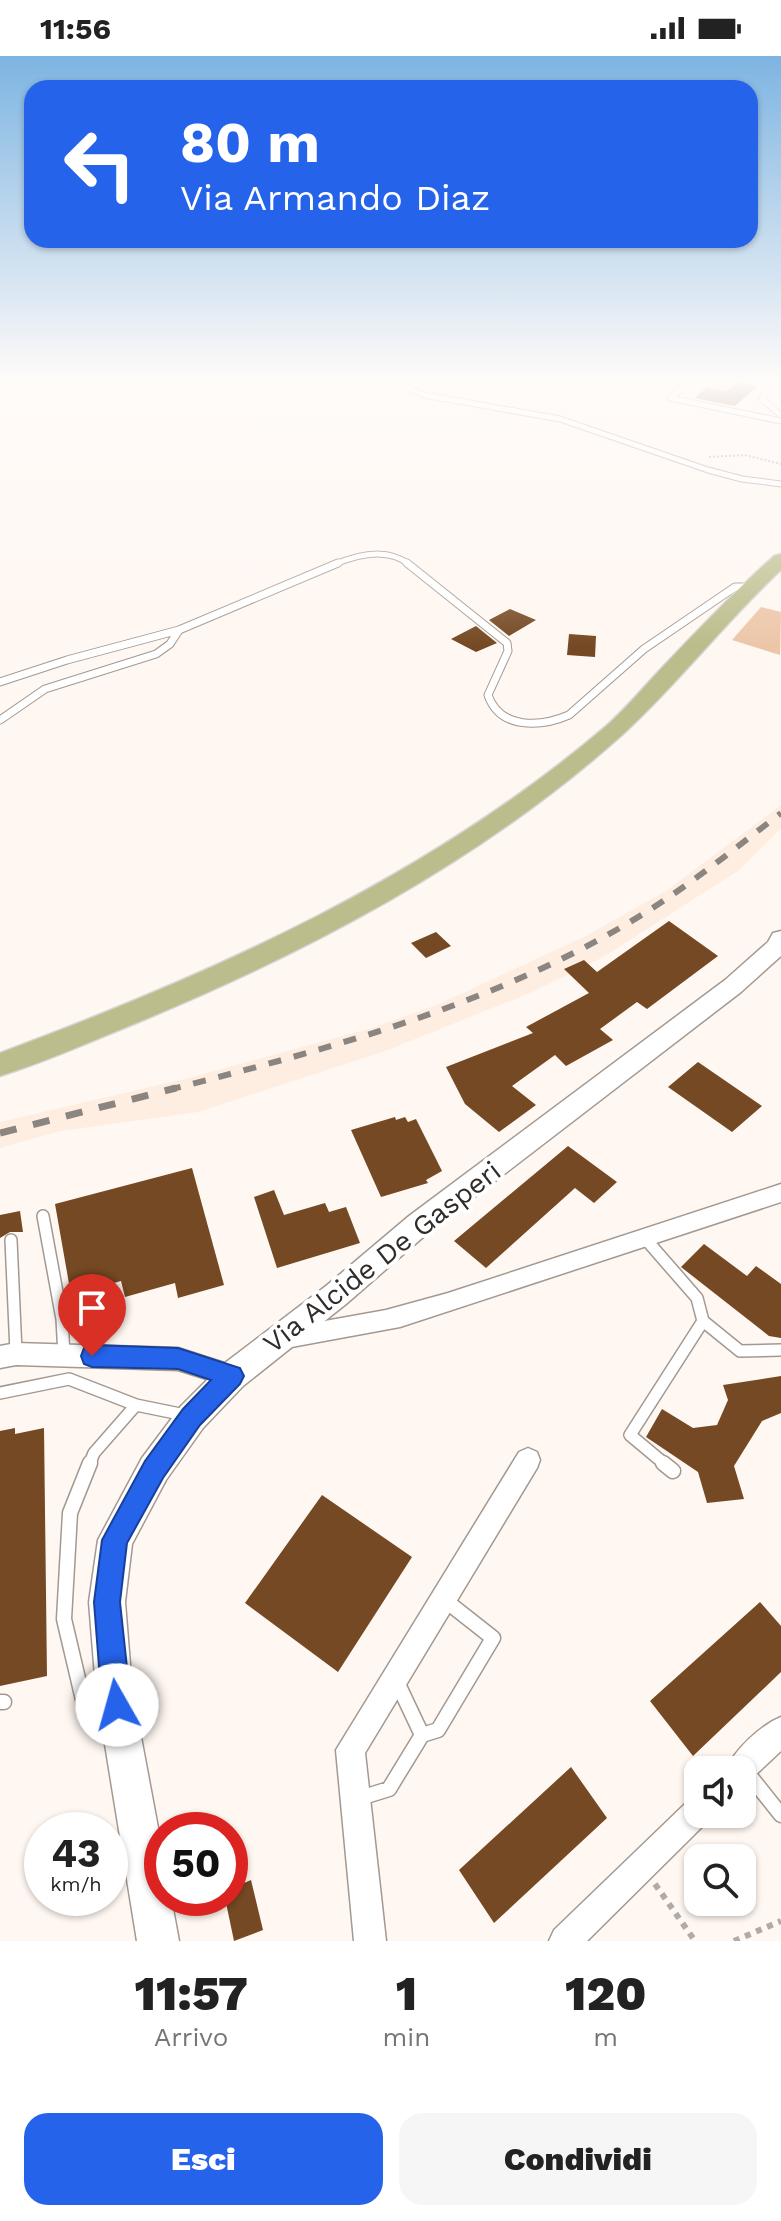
<!DOCTYPE html>
<html lang="it">
<head>
<meta charset="utf-8">
<style>
	body { margin:0; font-family:"Work Sans",sans-serif; background:#f6f6f6; color:#222; height:100vh; display:flex; flex-direction:column; font-size:30px; white-space:nowrap }
	* { box-sizing:border-box; margin:0 }
	p { font-size:26px; color:#767676 }
	.icon { flex:none; width:44px; height:44px; fill:none; stroke:currentColor; stroke-width:2; stroke-linecap:round; stroke-linejoin:round }
	.map { position:relative; height:1885px; overflow:hidden }
	.sheet { display:flex; flex-direction:column; background:#fff; flex:1 }
	.sheet>* { flex:none }
	.hud { position:absolute; left:24px; top:24px; width:734px; height:168px; border-radius:24px; box-shadow:0 2px 6px #0004; background:#2563eb; color:#fff; overflow:hidden }
	.fabs { position:absolute; left:684px; top:1700px; display:grid; gap:16px }
	.fabs a { display:grid; place-items:center; width:72px; height:72px; border-radius:16px; background:#fff; box-shadow:0 2px 6px #0004; font-size:40px }
	.speed { position:absolute; left:24px; top:1756px; display:flex; gap:16px; font-size:40px; font-weight:700; text-align:center }
	.speed>* { display:grid; place-content:center; width:104px; height:104px; border-radius:50%; background:#fff; box-shadow:0 2px 6px #0004; line-height:1 }
	.speed small { font-size:20px; font-weight:400 }
	.speed .limit { border:12px solid #d22; background:#fff; color:#111 }
	.pin { position:absolute; display:grid; place-items:center; width:68px; height:68px; color:#fff; margin:-82px -34px; border-radius:50% 50% 50% 0; rotate:-45deg; box-shadow:0 0 8px #0007 }
	.pin .icon { rotate:45deg }
	.me { position:absolute; width:88px; margin:-44px; rotate:353deg; stroke-linejoin:round; filter:drop-shadow(0 0 6px #0008) }
	.turn { display:flex; align-items:center; gap:28px; height:168px; padding:0 24px; font-size:36px }
	.turn .icon { width:104px; height:104px; stroke-width:2.5 }
	.turn b { display:block; font-size:56px; line-height:68px }
	.eta { display:flex; justify-content:space-evenly; align-items:center; height:136px; text-align:center }
	.eta b { font-size:48px; font-weight:800; line-height:56px }
	.primary-button { display:flex; gap:16px; margin-top:auto; padding:16px 24px }
	.primary-button a { flex:1; height:92px; border-radius:24px; background:#2563eb; color:#fff; font-size:32px; font-weight:800; line-height:92px; text-align:center }
	.primary-button a+a { background:#f6f6f6; color:#222 }
	.status { display:flex; justify-content:space-between; align-items:center; height:56px; padding:0 40px; background:#fff; direction:ltr }
	.status svg { height:22px; fill:currentColor }
	.map>svg:first-child { display:block }
	.built { fill:#feede1 }
	.green { fill:#edc6a8 }
	.building { fill:#754923 }
	.lines { fill:none; stroke-linecap:round; stroke-linejoin:round }
	.lane-far3-casing { stroke:#a29992; stroke-width:7 }
	.lane-far2-casing { stroke:#a29992; stroke-width:9 }
	.lane-far1-casing { stroke:#a29992; stroke-width:14 }
	.lane-casing { stroke:#a29992; stroke-width:17 }
	.street-casing { stroke:#a29992; stroke-width:3 }
	.secondary-casing { stroke:#a29992; stroke-width:3 }
	.primary-casing { stroke:#d6d5d4; stroke-width:3 }
	.path-far1 { stroke:#b1aaa5; stroke-width:2; stroke-dasharray:2 2; stroke-linecap:butt }
	.path { stroke:#b1aaa5; stroke-width:6; stroke-dasharray:6 6; stroke-linecap:butt }
	.lane-far3 { stroke:#fff; stroke-width:5 }
	.lane-far2 { stroke:#fff; stroke-width:7 }
	.lane-far1 { stroke:#fff; stroke-width:11 }
	.lane { stroke:#fff; stroke-width:14 }
	.street { fill:#fff; fill-rule:evenodd }
	.secondary { fill:#fff; fill-rule:evenodd }
	.primary { fill:#bcbd8c; fill-rule:evenodd }
	.rail-far1 { stroke:#8b8581; stroke-width:6; stroke-dasharray:13 13; stroke-linecap:butt }
	.rail { stroke:#8b8581; stroke-width:7; stroke-dasharray:17 17; stroke-linecap:butt }
	.route { fill:#2563eb; stroke:#184099; stroke-width:2 }
	.labels { text-anchor:middle; dominant-baseline:central; stroke-width:8; stroke-linejoin:round; paint-order:stroke }
	.near-street-label { font-size:28px; fill:#302c29; stroke:#fff }
</style>
</head>
<body>
<div class="status"><b>11:56</b><svg viewBox="0 0 49 12"><path d="M0 12V9h3v3zM5 12V6h3v6zM10 12V3h3v9zM15 12V0h3v12zM26 1h20v11H26zM47 4h2v5h-2z"/></svg></div>
<div class="map">
<svg width="781" height="1885" viewBox="0 0 781 1885">
	<rect width="100%" height="100%" fill="#fff7f1"/>
	<path class="built" d="M781,749V772L739,814L605,900L532,936L385,995L198,1056L60,1075L0,1092V1066L189,1022L372,972L437,949L586,880L666,835Z"/>
	<path class="green" d="M761,551L781,556L780,599L732,584Z"/>
	<path class="building" d="M738,326L758,330L735,350L695,342L707,331L727,335Z
		M510,553L536,564L509,580L489,564Z
		M476,570L497,587L476,596L451,583Z
		M569,578L596,580L595,601L567,599Z
		M669,865L718,900L647,953L637,946L600,973L613,984L566,1010L555,999L512,1030L536,1049L499,1076L465,1048L446,1011L533,977L526,971L589,937L564,913L584,904L597,916Z
		M436,876L451,890L426,902L411,887Z
		M698,1006L762,1050L732,1076L668,1031Z
		M395,1061L396,1064L405,1061L408,1066L416,1063L442,1115L426,1124L428,1127L381,1141L351,1074Z
		M568,1090L617,1126L594,1147L575,1132L486,1212L454,1185Z
		M192,1112L224,1229L178,1242L175,1227L125,1241L121,1225L71,1239L55,1148Z
		M274,1134L284,1159L325,1147L329,1156L346,1151L360,1187L277,1212L254,1141Z
		M20,1155L23,1176H10L0,1182V1159Z
		M704,1188L747,1220L756,1210L781,1228V1282L769,1280L681,1211Z
		M781,1320V1357L762,1365L734,1410L744,1443L707,1447L698,1416L646,1381L662,1353L693,1372L717,1369L728,1344L723,1329Z
		M15,1372V1378L44,1372L47,1620L0,1630V1375Z
		M322,1439L412,1501L338,1616L245,1547Z
		M760,1546L781,1570V1616L693,1700L650,1645Z
		M571,1711L607,1762L494,1867L459,1814Z
		M251,1824L263,1874L234,1885L225,1842H230V1833Z"/>
	<g class="lines">
		<g class="lane-far3-casing">
			<path id="lane-far3" d="M396,326L424,339L560,363L708,414L742,423L781,428
				M690,326L670,342L781,365
				M715,326L729,329
				M772,326L762,343L781,359
				M333,509C358,498 388,491 410,509"/>
		</g>
		<g class="lane-far2-casing">
			<path id="lane-far2" d="M407,507L507,587L508,595L488,639C500,674 541,671 569,659L644,593L735,531H751
				M0,626L67,604L179,574L338,507
				M0,664L45,633L156,598L170,588L179,574"/>
		</g>
		<g class="lane-far1-casing">
			<path id="lane-far1" d="M43,1160L62,1263L64,1299
				M643,1180L697,1242L703,1265L630,1379L666,1409
				M11,1184L16,1296
				M703,1265L740,1295L781,1294
				M0,1337L69,1323L136,1349L185,1359
				M89,1409L94,1397L136,1349"/>
		</g>
		<g class="lane-casing">
			<path id="lane" d="M90,1407L70,1457L64,1563L84,1648L111,1649
				M663,1407L673,1415
				M0,1646H4
				M422,1679L438,1674L493,1582L446,1545
				M746,1715L781,1759
				M360,1742L389,1733L422,1679L397,1626"/>
		</g>
		<g class="street-casing">
			<path id="street" d="M781,1128V1146L400,1271L286,1292L278,1289L275,1282L278,1275L286,1272L386,1254L448,1237Z
				M16,1287L178,1292L240,1312L244,1320L240,1328L232,1331L178,1314L16,1309L0,1312V1290Z
				M528,1392L537,1396L540,1404L537,1412L365,1697L386,1885H354L336,1694L519,1396Z
				M781,1661V1695L750,1724L742,1728V1714H726C734,1694 761,1669 781,1661Z
				M698,1740V1758H711L708,1765L587,1885H549L554,1874L688,1745Z"/>
		</g>
		<g class="secondary-casing">
			<path id="secondary" d="M781,875V900L741,936L429,1176L346,1248L243,1330L203,1372L166,1424L132,1488L125,1546L132,1633L162,1793V1842H171L179,1885H137L96,1633L89,1546L98,1484L142,1402L181,1350L221,1310L326,1230L409,1160L725,924L768,886L773,877Z"/>
		</g>
		<g class="primary-casing">
			<path id="primary" d="M781,498V514C725,566 678,628 622,679C482,804 312,894 141,965C94,984 48,1005 0,1020V997C215,917 427,822 604,672C624,655 641,634 659,615C696,576 734,536 774,500Z"/>
		</g>
		<path class="path-far1" d="M709,401L745,399L781,408"/>
		<path class="path" d="M655,1828L695,1885
			M734,1885L781,1865"/>
		<use href="#lane-far3" class="lane-far3"/>
		<use href="#lane-far2" class="lane-far2"/>
		<use href="#lane-far1" class="lane-far1"/>
		<use href="#lane" class="lane"/>
		<use href="#street" class="street"/>
		<use href="#secondary" class="secondary"/>
		<use href="#primary" class="primary"/>
		<path class="rail-far1" d="M168,1034C321,995 479,953 618,873C676,840 728,798 781,757"/>
		<path class="rail" d="M0,1077L176,1032"/>
	</g>
	<linearGradient id="sky" x2="0" y2="1"><stop stop-color="#7db4e2"/><stop offset="0.55" stop-color="#fffbf9"/><stop offset="1" stop-color="#fffbf9" stop-opacity="0"/></linearGradient>
	<rect width="781" height="590" fill="url(#sky)"/>
	<path class="route" d="M92,1289L178,1292L240,1312L244,1320L240,1328L200,1369L163,1422L127,1487L120,1546L131,1649L127,1659L117,1663L107,1659L102,1649L94,1546L102,1484L145,1405L183,1353L211,1324L178,1313L92,1311L84,1308L81,1300L84,1292Z"/>
	<g class="labels">
		<g class="near-street-label">
			<text transform="translate(382 1201) rotate(-38)">Via Alcide De Gasperi</text>
		</g>
	</g>
</svg>
<div class="fabs">
<a><svg class="icon" aria-label="sound" viewBox="0 0 24 24"><path d="M4 9h4l5-4v14l-5-4H4zM17 9q2 3 0 6"/></svg></a>
<a><svg class="icon" aria-label="search" viewBox="0 0 24 24"><circle cx="10" cy="10" r="6"/><path d="M15 15l6 6"/></svg></a>
</div>
<div class="speed"><div>43<small>km/h</small></div><div class="limit">50</div></div>
<div class="pin" style="left:92px;top:1300px;background:#d93025"><svg class="icon" aria-label="arrive" viewBox="0 0 24 24"><path d="M6 21V4h12l-3 4 3 4H6"/></svg></div>
<svg class="me" style="left:117px;top:1649px" viewBox="-20 -20 40 40"><circle r="19" fill="#fff"/><path d="M0-13L10 11 0 6-10 11z" fill="#2563eb"/></svg>
<div class="hud">
<div class="turn"><svg class="icon" aria-label="left" viewBox="0 0 24 24"><path d="M17 20v-9H6M10 6l-5 5 5 5"/></svg><div><b>80 m</b>Via Armando Diaz</div></div>
</div>
</div>
<section class="sheet">
<div class="eta">
<div><b>11:57</b><p>Arrivo</p></div>
<div><b>1</b><p>min</p></div>
<div><b>120</b><p>m</p></div>
</div>
<div class="primary-button"><a>Esci</a><a>Condividi</a></div>
</section>
</body>
</html>
